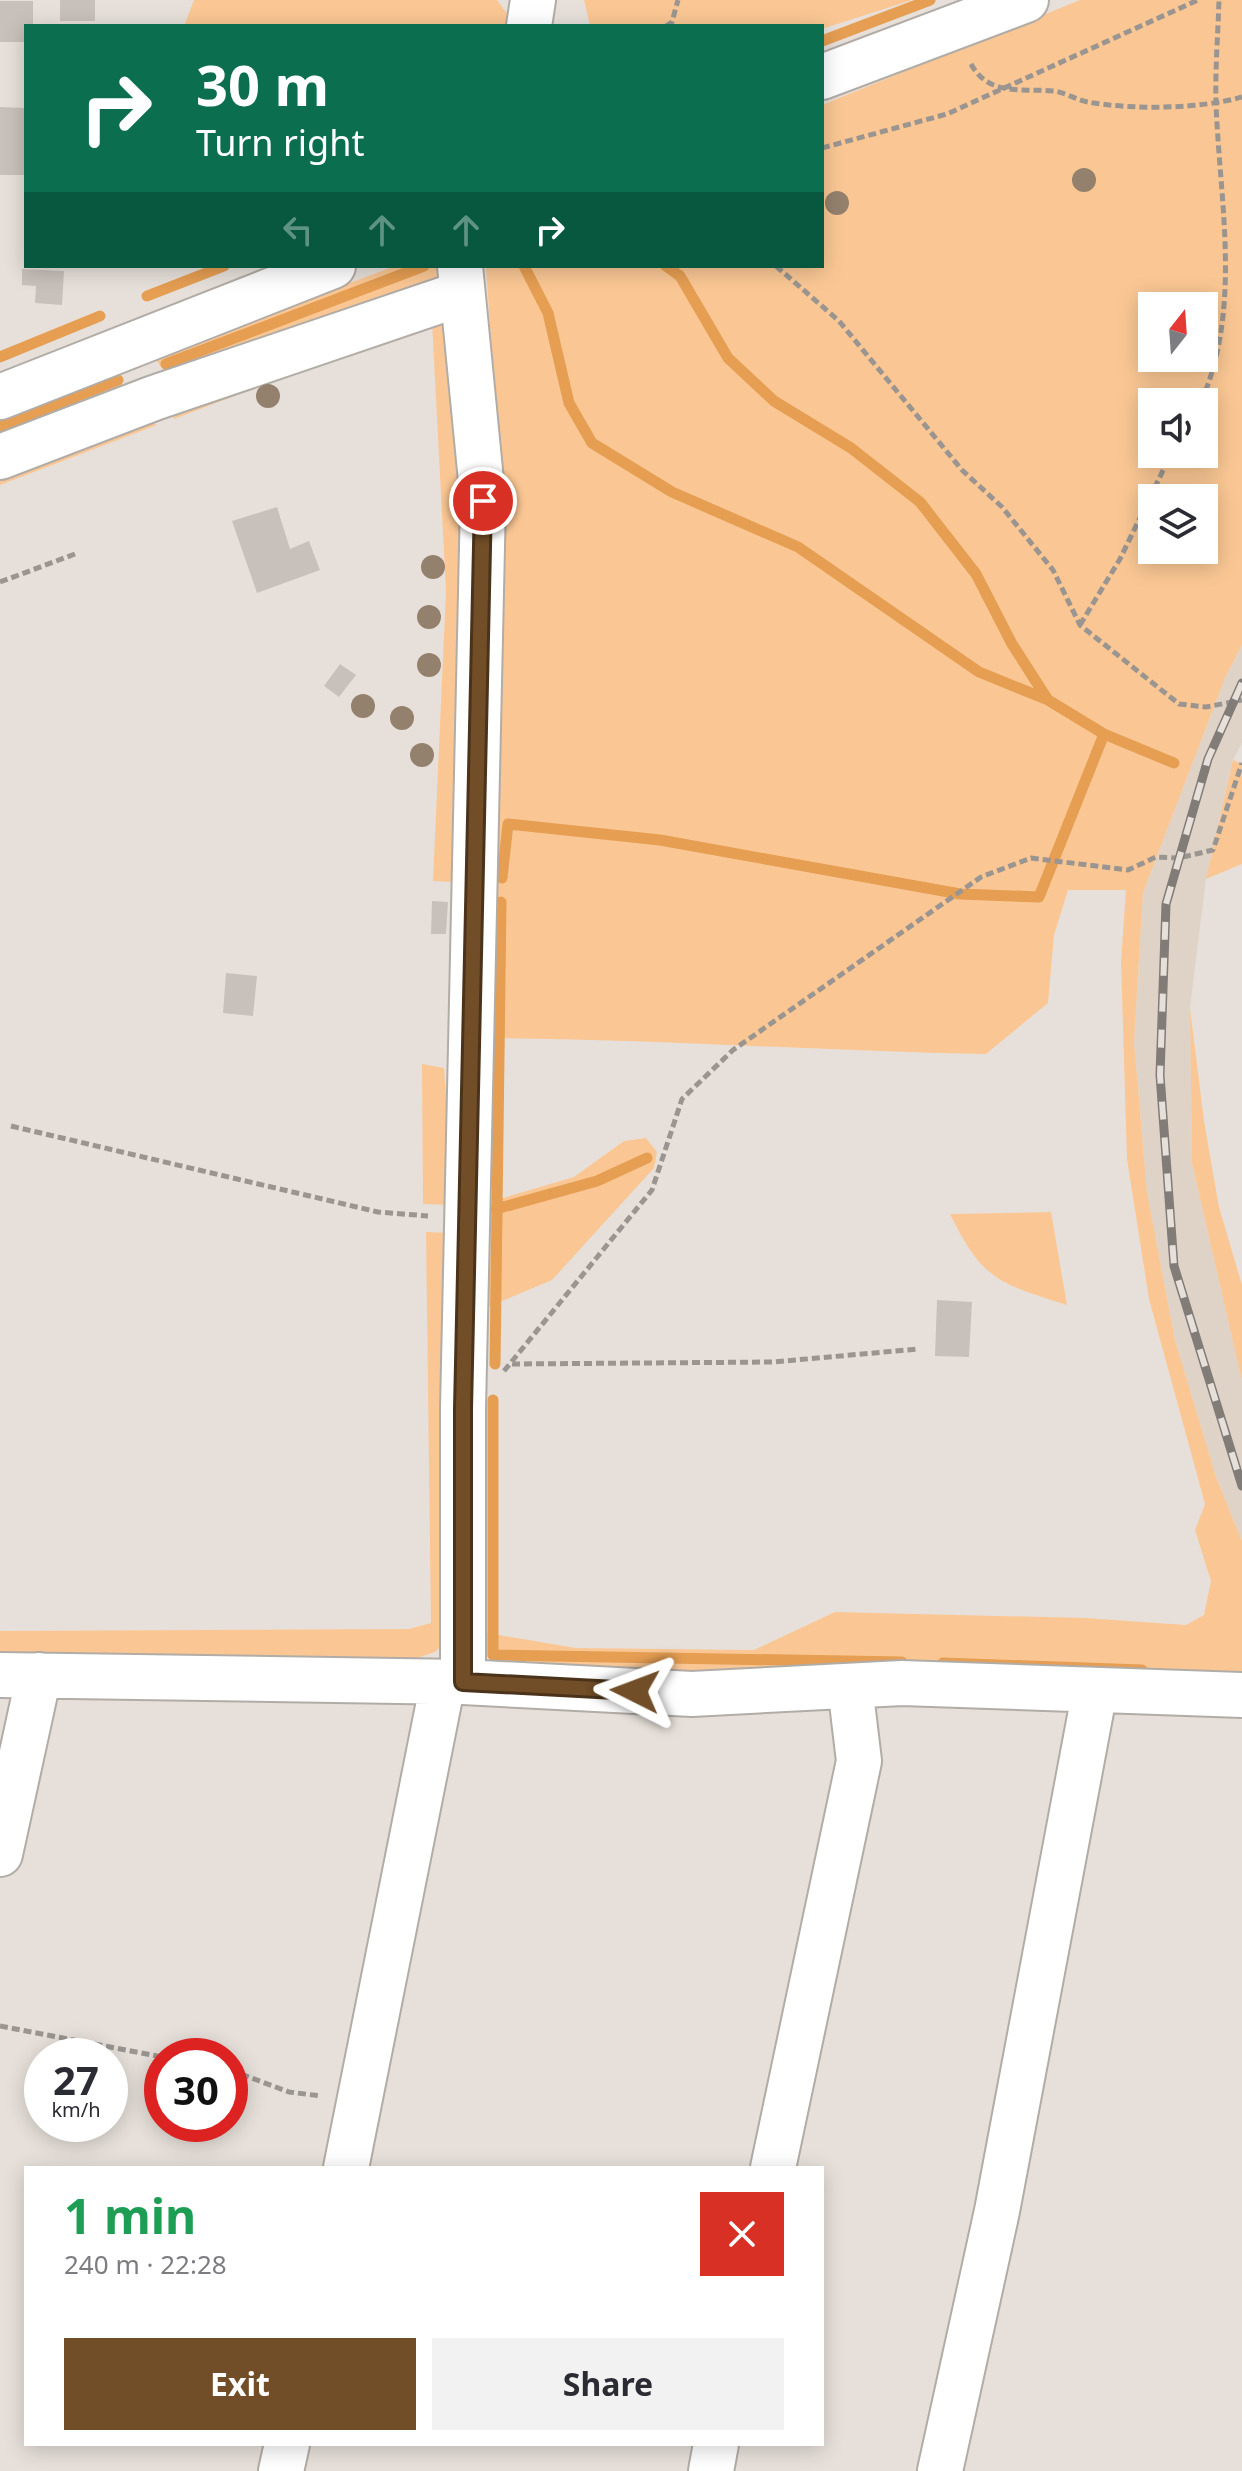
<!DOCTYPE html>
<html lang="en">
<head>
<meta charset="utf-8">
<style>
	body { margin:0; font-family:"Noto Sans",sans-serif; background:#f2f2f3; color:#2b2b33; height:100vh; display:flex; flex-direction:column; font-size:30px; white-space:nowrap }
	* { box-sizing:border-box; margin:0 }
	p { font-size:26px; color:#7c7c81 }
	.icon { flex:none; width:44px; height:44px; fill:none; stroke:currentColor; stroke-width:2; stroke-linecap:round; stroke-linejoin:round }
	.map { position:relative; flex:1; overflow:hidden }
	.side { position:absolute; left:24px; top:2166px; width:800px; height:280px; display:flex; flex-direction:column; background:#fff; border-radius:0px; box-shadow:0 4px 20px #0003 }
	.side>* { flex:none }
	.banner { position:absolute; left:24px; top:24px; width:800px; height:244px; border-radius:0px; box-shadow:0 4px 20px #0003; background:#0b6e4f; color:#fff; overflow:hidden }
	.needle { width:52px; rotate:17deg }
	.fabs { position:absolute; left:1138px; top:292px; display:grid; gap:16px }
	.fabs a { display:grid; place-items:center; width:80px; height:80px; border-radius:0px; background:#fff; box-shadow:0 4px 20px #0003; font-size:40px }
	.speed { position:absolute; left:24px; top:2038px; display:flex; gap:16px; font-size:40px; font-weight:700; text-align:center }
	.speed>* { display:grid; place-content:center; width:104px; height:104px; border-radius:50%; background:#fff; box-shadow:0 4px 20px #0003; line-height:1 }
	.speed small { font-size:20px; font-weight:400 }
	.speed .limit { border:12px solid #d22; background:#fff; color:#111 }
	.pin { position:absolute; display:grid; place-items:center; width:68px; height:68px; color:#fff; margin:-34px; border:4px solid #fff; border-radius:50%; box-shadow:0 2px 8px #0007 }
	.me { position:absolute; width:88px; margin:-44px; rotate:273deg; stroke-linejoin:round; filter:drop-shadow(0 0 6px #0008) }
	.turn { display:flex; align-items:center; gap:28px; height:168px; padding:0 40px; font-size:36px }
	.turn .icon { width:104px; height:104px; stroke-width:2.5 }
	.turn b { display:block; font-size:56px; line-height:68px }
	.lanes { display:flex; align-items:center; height:76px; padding:0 40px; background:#0003; justify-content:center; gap:40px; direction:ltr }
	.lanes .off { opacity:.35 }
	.round { display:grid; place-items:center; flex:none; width:84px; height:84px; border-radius:0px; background:#f2f2f3 }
	.headline { display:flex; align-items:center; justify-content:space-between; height:136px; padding:0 40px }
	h1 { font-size:48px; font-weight:700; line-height:60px; color:#1e9e55 }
	.button { display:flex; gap:16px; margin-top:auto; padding:16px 40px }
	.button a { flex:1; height:92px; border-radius:0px; background:#724e28; color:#fff; font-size:32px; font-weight:700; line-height:92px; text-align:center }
	.button a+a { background:#f2f2f3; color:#2b2b33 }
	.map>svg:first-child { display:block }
	.built { fill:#dfd3c7 }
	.green { fill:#fac794; fill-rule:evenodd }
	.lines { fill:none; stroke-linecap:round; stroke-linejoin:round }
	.stream { stroke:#e59e52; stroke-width:11 }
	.building { fill:#c8c1bb }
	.minor-casing { stroke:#b2aca6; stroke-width:48 }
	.path { stroke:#9a9590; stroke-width:5; stroke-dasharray:8 4; stroke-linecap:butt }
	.minor { stroke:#fff; stroke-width:44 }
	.rail-casing { stroke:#817c78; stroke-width:9 }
	.rail { stroke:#e7e0da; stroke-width:6; stroke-dasharray:18; stroke-linecap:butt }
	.tree { fill:#94816d }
	.route-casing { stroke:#4a331a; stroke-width:20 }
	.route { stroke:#724e28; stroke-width:14 }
</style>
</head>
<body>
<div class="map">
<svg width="1242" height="2471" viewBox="0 0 1242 2471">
	<rect width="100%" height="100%" fill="#e7e0da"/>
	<path class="built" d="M1242,645V743L1233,760L1206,879L1190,1008L1192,1163L1242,1381V1541L1216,1477L1175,1340L1147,1192L1134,1042L1143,893L1225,678Z"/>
	<path class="green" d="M194,0H497L516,26H184Z
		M584,0H912L822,29L590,26Z
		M1080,0H1242V645L1225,678L1143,893L1134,1042L1147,1192L1175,1340L1216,1477L1242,1541V1681L1128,1669L506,1674L484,1654L481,1632L576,1648L754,1650L835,1612L1085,1618L1186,1625L1204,1615L1211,1581L1195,1530L1205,1504L1149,1299L1127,1159L1121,961L1126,890H1068L1054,935L1048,1003L986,1054C820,1051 655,1039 489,1038L499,462L486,266H822V105ZM1152,306H1204V358H1152ZM1152,402H1204V454H1152ZM1152,498H1204V550H1152Z
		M395,266H440V277L422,295L167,375L156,360L158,355Z
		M432,320L455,330L470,530L453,882L433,881L446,591L432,321L174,419L168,404Z
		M119,370L123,389L0,444V418Z
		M136,412L157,425L0,485V463Z
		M1233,760L1242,764V864L1206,879Z
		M1190,1008L1204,1121L1219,1207L1242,1285V1381L1192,1163Z
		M422,1064L444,1068L455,1205L423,1204Z
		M646,1138L657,1152L654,1168L552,1280L483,1309V1204L574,1177L624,1141Z
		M1051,1212L1067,1305C999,1283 983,1281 950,1214Z
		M426,1232L453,1233L447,1640L435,1652L411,1660L0,1656V1631L409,1629L431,1623Z"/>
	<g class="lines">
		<path class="stream" d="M822,41L930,0
			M524,266L548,313L569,403L592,443L672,492L798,547L979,672L1048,700
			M666,266L680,276L728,358L774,401L851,448L920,502L976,574L1012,644L1048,700L1104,734
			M147,296L224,266
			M0,357L100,316
			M166,364L424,266
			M0,427L118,380
			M502,878L508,824L660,840L960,894L1039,897L1104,734L1174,763
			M496,1209L597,1181L647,1158
			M495,1364L501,902
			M493,1400V1655L902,1662
			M943,1663L1142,1670"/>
	</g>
	<path class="building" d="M60,0H95V21H60Z
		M0,1H33V26H26V42H0Z
		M0,107L26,108V175H0Z
		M22,269L64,271L62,305L35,303L36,286L22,285Z
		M277,507L290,549L309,541L320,570L257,593L232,521Z
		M340,664L356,675L339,697L324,686Z
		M432,901L448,902L446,934H431Z
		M226,973L257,976L253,1016L223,1013Z
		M937,1300L972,1302L969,1357L935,1356Z"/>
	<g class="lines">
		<g class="minor-casing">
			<path id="minor" d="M529,26L533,0
				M822,77L1026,0
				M460,266L483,501L463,1409V1682
				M0,397L333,266
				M0,457L154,398L460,294
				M0,1675L463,1682L692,1694L902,1683L1242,1695
				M0,1854L39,1675
				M346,2168L443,1682
				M773,2168L859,1761L850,1686
				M281,2471L287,2444
				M711,2471L716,2444
				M940,2471L997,2211L1095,1690"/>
		</g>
		<path class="path" d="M666,26L672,22L678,0
			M971,64C989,97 1022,88 1053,91C1065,92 1076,100 1088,102C1131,110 1201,109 1242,97
			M822,148L947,114L1198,0
			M776,266L839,321L962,470L1002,507L1053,570L1080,625L1179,704L1206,707L1242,700
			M1201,402C1242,308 1220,205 1216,104C1215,69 1218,34 1219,0
			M0,582L75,554
			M1080,625L1120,559L1171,454
			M11,1126L378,1212L428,1216
			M512,1364L773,1362L918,1349
			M504,1371L652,1190L682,1099L733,1050L981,877L1031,858L1128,870L1156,857L1179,858L1213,850L1242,763
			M0,2026L162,2057
			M230,2070L289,2092L321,2096"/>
		<use href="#minor" class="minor"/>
		<g class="rail-casing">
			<path id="rail" d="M1242,683L1208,759L1166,904L1160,1075L1174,1266L1242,1486"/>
		</g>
		<use href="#rail" class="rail"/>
	</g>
	<g class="tree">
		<circle cx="1084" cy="180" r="12"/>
		<circle cx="837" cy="203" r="12"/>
		<circle cx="268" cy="396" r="12"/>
		<circle cx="433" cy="567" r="12"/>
		<circle cx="429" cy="617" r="12"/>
		<circle cx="429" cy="665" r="12"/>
		<circle cx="363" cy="706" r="12"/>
		<circle cx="402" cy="718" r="12"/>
		<circle cx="422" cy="755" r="12"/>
	</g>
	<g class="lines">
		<g class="route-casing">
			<path id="route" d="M483,501L463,1409V1682L635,1691"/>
		</g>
		<use href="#route" class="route"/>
	</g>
</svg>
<div class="fabs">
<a><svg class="needle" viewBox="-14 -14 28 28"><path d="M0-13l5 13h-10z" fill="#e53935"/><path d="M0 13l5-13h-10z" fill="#7c7c81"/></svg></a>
<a><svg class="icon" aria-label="sound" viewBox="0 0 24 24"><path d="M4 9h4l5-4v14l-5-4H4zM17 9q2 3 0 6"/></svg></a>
<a><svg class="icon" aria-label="layers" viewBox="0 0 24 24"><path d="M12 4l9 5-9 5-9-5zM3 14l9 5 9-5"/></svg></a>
</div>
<div class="speed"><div>27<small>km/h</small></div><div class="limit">30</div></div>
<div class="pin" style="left:483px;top:501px;background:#d93025"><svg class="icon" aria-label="arrive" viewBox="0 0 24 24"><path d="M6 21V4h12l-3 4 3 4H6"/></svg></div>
<svg class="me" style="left:635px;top:1691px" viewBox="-20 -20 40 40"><path d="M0-17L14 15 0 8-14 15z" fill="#724e28" stroke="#fff" stroke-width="4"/></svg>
<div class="banner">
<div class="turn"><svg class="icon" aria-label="right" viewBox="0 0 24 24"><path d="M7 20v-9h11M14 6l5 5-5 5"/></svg><div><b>30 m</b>Turn right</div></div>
<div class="lanes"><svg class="icon off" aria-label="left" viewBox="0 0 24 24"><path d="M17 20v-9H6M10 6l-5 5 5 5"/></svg><svg class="icon off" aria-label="ahead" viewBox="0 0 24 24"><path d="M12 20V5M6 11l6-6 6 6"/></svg><svg class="icon off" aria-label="ahead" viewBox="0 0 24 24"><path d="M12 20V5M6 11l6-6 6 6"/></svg><svg class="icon" aria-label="right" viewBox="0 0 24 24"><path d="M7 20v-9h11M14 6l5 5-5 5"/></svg></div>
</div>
<section class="side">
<div class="headline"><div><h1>1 min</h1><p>240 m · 22:28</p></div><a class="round" style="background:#d93025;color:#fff"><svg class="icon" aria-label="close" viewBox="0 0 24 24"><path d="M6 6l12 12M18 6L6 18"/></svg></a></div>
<div class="button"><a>Exit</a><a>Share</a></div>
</section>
</div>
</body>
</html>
